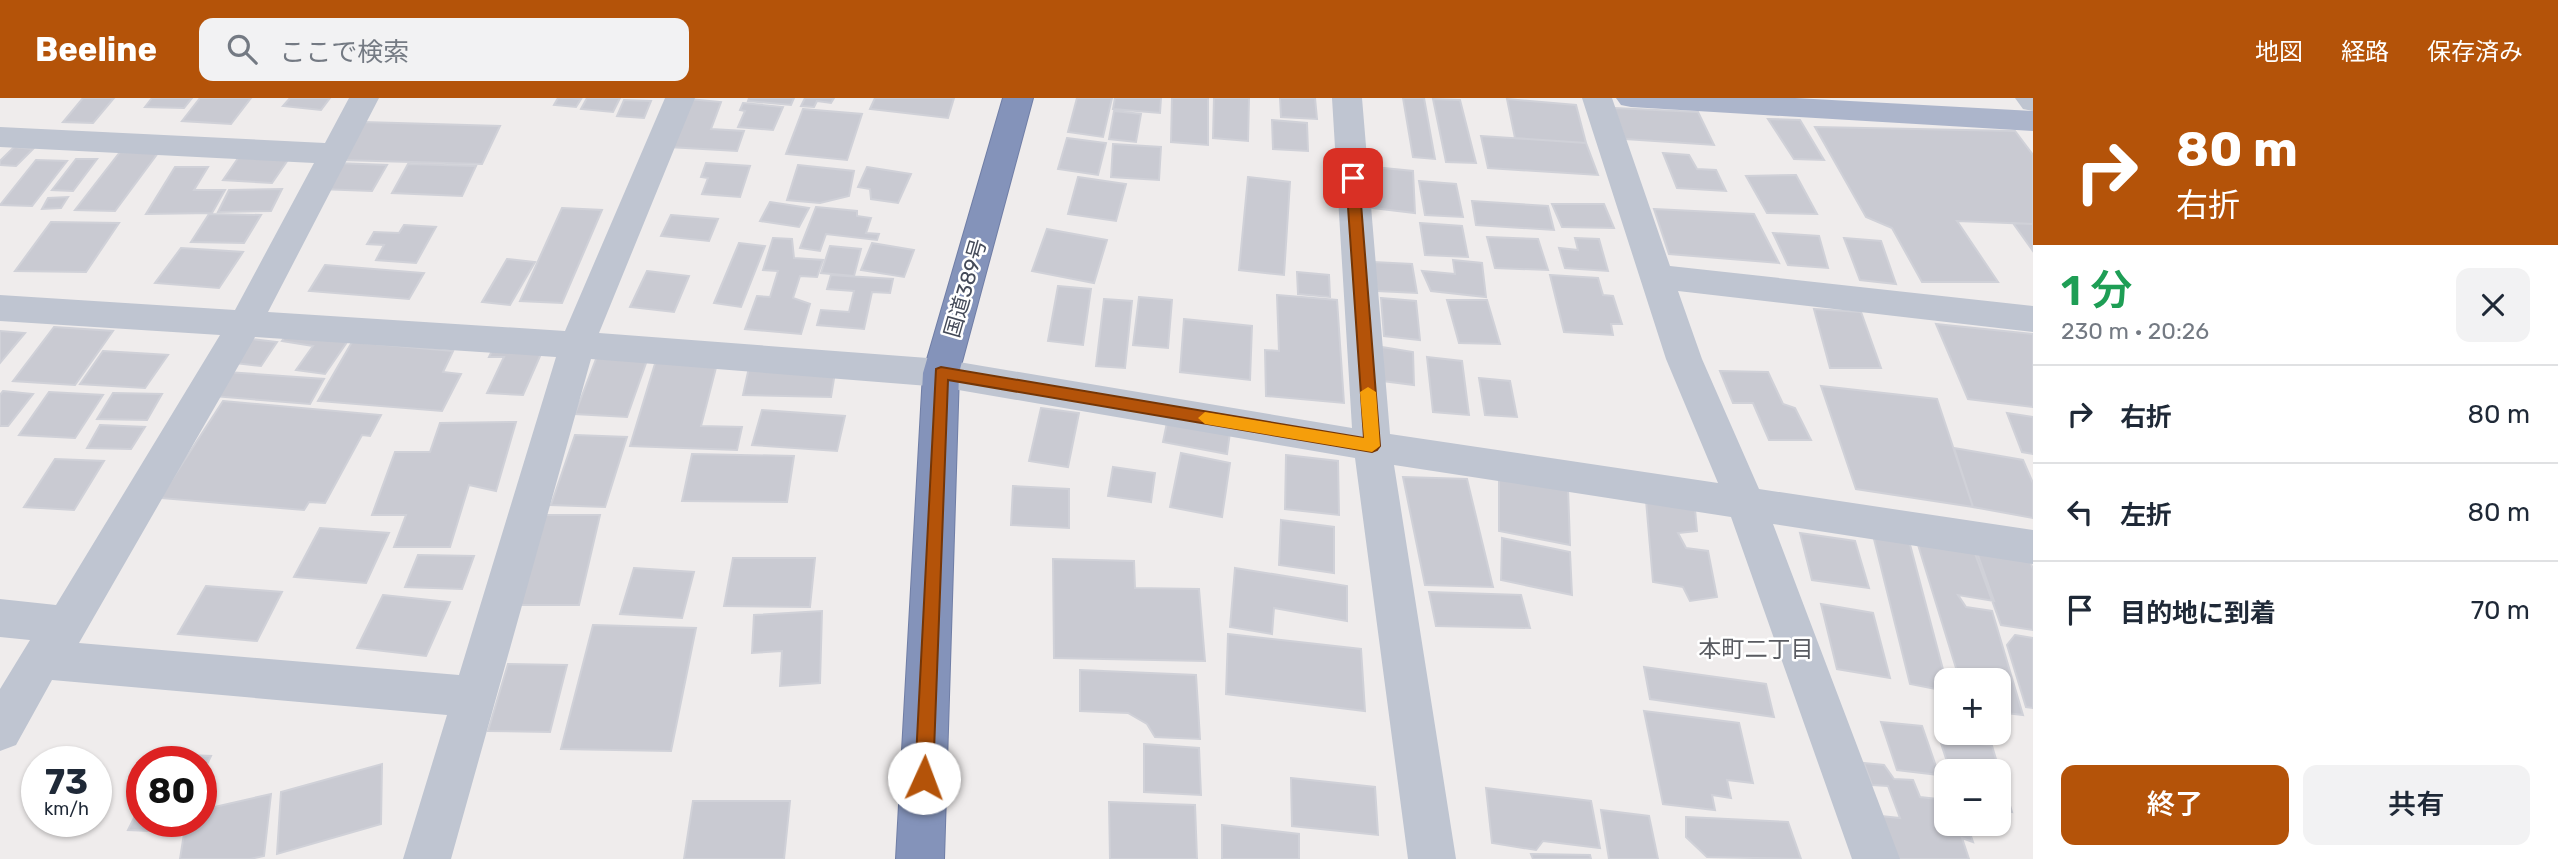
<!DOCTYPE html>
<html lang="ja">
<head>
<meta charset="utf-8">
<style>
	body { margin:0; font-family:Rubik,"Noto Sans JP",sans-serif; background:#f2f2f3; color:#1f2937; height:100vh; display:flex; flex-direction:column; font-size:26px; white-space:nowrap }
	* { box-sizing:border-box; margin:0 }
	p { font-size:23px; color:#747a83 }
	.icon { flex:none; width:38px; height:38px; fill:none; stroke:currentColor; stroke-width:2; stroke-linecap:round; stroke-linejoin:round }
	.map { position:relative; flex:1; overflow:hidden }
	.side { display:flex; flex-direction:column; background:#fff; width:525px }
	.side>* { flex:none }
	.guide { background:#b45309; color:#fff; overflow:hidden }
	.tools { position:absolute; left:1934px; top:570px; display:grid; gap:14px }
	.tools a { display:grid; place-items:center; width:77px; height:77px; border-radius:14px; background:#fff; box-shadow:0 2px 5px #0004; font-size:35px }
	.speed { position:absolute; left:21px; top:648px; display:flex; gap:14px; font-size:35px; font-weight:700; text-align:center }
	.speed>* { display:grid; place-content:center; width:91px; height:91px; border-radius:50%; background:#fff; box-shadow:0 2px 5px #0004; line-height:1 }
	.speed small { font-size:18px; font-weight:400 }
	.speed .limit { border:10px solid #d22; background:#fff; color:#111 }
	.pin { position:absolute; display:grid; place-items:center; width:60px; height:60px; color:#fff; margin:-30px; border-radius:14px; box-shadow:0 4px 10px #0006 }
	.me { position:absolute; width:77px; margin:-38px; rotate:2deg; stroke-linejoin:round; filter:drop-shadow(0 0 5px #0008) }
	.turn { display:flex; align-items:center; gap:24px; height:147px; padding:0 28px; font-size:32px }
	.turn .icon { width:91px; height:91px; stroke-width:2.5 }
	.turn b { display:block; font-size:49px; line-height:60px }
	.round { display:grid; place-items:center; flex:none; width:74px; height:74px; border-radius:14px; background:#f2f2f3 }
	.overview { display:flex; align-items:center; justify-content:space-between; height:119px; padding:0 28px }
	h1 { font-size:42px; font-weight:600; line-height:52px; color:#1e9e55 }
	.cta { display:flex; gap:14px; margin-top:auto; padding:14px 28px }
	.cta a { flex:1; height:80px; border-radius:14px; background:#b45309; color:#fff; font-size:28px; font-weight:600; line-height:80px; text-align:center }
	.cta a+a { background:#f2f2f3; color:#1f2937 }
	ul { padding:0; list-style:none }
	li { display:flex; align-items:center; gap:21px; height:98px; padding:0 28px; border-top:2px solid #e0e1e3 }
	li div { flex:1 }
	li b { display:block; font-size:26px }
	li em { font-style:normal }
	header { display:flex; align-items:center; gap:42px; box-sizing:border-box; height:98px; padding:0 35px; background:#b45309; color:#fff }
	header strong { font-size:33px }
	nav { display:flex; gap:38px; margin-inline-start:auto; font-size:24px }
	.search { width:490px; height:63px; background:#f2f2f3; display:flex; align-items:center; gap:18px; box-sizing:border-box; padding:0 24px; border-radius:14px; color:#747a83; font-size:26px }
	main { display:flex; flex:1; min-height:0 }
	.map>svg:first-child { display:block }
	.building { fill:#c9cad2; stroke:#d0d1d8; stroke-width:2 }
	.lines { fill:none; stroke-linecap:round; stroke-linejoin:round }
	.highway-casing { stroke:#707ea6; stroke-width:2 }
	.minor { fill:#bfc5d1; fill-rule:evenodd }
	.major { fill:#acb5cb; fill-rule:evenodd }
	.highway { fill:#8493ba; fill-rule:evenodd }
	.route { fill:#b45309; stroke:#753606; stroke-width:2 }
	.slow { fill:#f59e0b }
	.labels { text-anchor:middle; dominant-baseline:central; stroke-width:5; stroke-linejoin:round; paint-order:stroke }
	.street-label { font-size:21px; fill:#454b59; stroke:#fff }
	.neighbourhood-label { font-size:23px; fill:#595b61; stroke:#fff }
</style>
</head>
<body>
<header>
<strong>Beeline</strong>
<div class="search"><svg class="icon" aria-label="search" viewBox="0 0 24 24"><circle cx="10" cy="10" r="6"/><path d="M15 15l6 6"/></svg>ここで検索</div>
<nav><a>地図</a><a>経路</a><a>保存済み</a></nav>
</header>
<main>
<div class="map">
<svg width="2033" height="761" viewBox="0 0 2033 761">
	<rect width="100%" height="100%" fill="#efecec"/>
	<path class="building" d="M83,0H114L93,25L63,24Z
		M152,0H192L184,10L145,9Z
		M200,0H251L231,26L182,23Z
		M290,0H330L321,12L283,8Z
		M558,0H570L581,1L576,9L554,7Z
		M587,0H620L613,14L581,11Z
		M749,0H794L791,7L748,3Z
		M805,0H834L831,5L817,3L814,9L801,8Z
		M875,0H954L948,20L870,11Z
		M1077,0H1112L1103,39L1068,34Z
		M1115,0H1161L1160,15L1113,11Z
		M1172,0H1208V47L1171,44Z
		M1214,0H1249L1248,43L1213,40Z
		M1280,0H1315L1317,21L1281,19Z
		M1403,0H1424L1435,61L1413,59Z
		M689,1L721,4L711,31L744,33L737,53L669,49Z
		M1433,1L1460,2L1476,65L1446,64Z
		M1507,1L1576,7L1586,45L1515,40Z
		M624,2L651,3L644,20L617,18Z
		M743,5L783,9L773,32L738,29L745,13L740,12Z
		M1614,10L1698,14L1714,47L1625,41Z
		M803,11L862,16L847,62L786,56Z
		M1114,13L1141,16L1136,44L1109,41Z
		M1768,21L1800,22L1824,62L1794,61Z
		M1272,22L1307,25L1308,53L1273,51Z
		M363,24L500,28L482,66L342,62Z
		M1815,29L2015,33L2033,57V126L1957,123L1998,184H1922L1892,130L1866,119Z
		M1481,38L1586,45L1598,77L1488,70Z
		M1067,40L1106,45L1098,77L1058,71Z
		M1113,46L1161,49L1159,82L1111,79Z
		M14,49L33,51L16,68L0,67V63Z
		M243,53L292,56L272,85L223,82Z
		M120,54L158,55L115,113L75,112Z
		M1663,55L1689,57L1697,71L1716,72L1726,93L1677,90Z
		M76,61H97L73,93L52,92Z
		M36,62L67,63L32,108L0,107Z
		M336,65L387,67L372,93L320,91Z
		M706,65L750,68L740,99L702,96L708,80L701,79Z
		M408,66L476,68L462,98L392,95Z
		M798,67L854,73L849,98L820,105L787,102Z
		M1364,68L1413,73L1415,115L1365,109Z
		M175,69H208L194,92H225L212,115L146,116Z
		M867,69L911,76L898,105L871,101L870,91L858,89Z
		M1796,77L1817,116L1767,115L1746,78Z
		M1078,79L1126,86L1116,123L1068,116Z
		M1248,79L1290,84L1284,177L1239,172Z
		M1419,83L1456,86L1463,119L1425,117Z
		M282,91L271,113L218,114L229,92Z
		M68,99L61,110L42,111L48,100Z
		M1472,103L1548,108L1554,132L1476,127Z
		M770,104L809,110L799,129L760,123Z
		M1552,106H1604L1614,130L1562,129Z
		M816,109L857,113V118L871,120L866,135L879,136L877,142L826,136L820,153L800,150Z
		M562,110L602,112L562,205L520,203Z
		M1654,111L1754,116L1779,165L1669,156Z
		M209,116L261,117L244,145L191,144Z
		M671,117L718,121L709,143L661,138Z
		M51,124L119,125L86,174L15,173Z
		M1420,125L1462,128L1468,159L1425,157Z
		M2013,125L2033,126V153Z
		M404,127L436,129L416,165L376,162L384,147L367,146L374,134L399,135Z
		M1047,131L1107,142L1094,185L1032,173Z
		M1773,135L1819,138L1828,170L1788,167Z
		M1487,139L1538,141L1548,172L1495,170Z
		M773,140L792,141L794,160L823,162L817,179L800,178L793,200L810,206L801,236L745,231L757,198L770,199L778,173L763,172Z
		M1575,140L1599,141L1608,173L1565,170L1559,150L1578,152Z
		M1844,140L1881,143L1896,186L1860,182Z
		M739,145L765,148L741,209L714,205Z
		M872,145L914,152L904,179L861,172Z
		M830,148L861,151L854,178L821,175Z
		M181,150L243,154L219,190L155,185Z
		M507,161L535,164L510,207L482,204Z
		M1453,162L1482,165L1486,199L1431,193L1422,173L1455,176Z
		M1373,164L1412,166L1417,195L1377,193Z
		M325,167L424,175L409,201L309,193Z
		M647,173L689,178L674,214L630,209Z
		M1297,174L1329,177L1330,199L1298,196Z
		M831,177L893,181L890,195L872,194L864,231L817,227L821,212L849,214L854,193L827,191Z
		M1550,177L1598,180L1603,197L1613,198L1622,226H1611L1613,237L1564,234Z
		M1058,188L1091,191L1083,247L1048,243Z
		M1277,197L1337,202L1344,305L1266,298L1265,252L1279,253Z
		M1139,199L1172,202L1168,250L1133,247Z
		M1381,200L1416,203L1420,242L1384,238Z
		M1104,201L1132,203L1125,270L1096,268Z
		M1447,202H1487L1500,246L1459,245Z
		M1814,211L1861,214L1881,270H1830Z
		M1184,221L1252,228L1250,282L1180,274Z
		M294,226L354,234L325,276L296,272L313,248L282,243Z
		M1936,226L2033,236V309L1968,301Z
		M54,229L113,233L75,287L13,283Z
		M0,233L25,235L0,265Z
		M242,240L277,244L261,268L226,264Z
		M497,242L544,249L523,297L487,295L504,259H489Z
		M352,244L453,253L443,274L461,276L442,313L318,303Z
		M601,248L651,251L627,319L575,316Z
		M1382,249L1413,254L1414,287L1383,283Z
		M103,253L168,257L145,290L80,286Z
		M657,259L718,262L701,328L742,329L737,352L630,348Z
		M1427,259L1462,263L1469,317L1433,314Z
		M751,260L837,262L831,299L743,297Z
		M1720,273L1768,274L1783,306L1795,310L1811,342H1769L1753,305H1733Z
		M227,274L324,281L310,306L212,298Z
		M1479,280L1510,283L1517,319L1485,317Z
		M1821,288L1937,301L1973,409L1856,391Z
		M3,293L33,296L8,328H0V297Z
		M49,294L103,297L75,340L19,337Z
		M113,295L162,296L147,322L97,321Z
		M223,303L381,317L370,338L362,337L325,405L309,404L304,412L160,400Z
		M1041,310L1079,315L1068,369L1029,363Z
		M1170,310L1232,320L1227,356L1163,344Z
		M762,312L845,318L837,353L752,347Z
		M2007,315L2033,319V356L2022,354Z
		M516,324L496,393L469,387L450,449H394L406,417H372L395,354H430L440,325Z
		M100,327L145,329L131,351L87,350Z
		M575,337L627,339L605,409L551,407Z
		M1954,350L2023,362L2033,385V420L1973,409Z
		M1181,355L1230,365L1222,419L1170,409Z
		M692,356L794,358L787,404L682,403Z
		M1286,357L1338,363L1339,417L1285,411Z
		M55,361L104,363L74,412L24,409Z
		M1113,369L1155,375L1151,404L1108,398Z
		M1499,371L1568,390L1570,447L1499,433Z
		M1403,379L1467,381L1493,489L1425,487Z
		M1013,388L1069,391V430L1011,427Z
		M1646,402L1695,411L1697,433L1678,435L1686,450L1708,453L1717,499L1690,503L1683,489L1653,484Z
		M541,417H600L579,507H517Z
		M1281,422L1334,429V475L1279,467Z
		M320,430L389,435L366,485L294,479Z
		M1872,433L1908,439L1946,583V593L1910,586Z
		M1800,435L1855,443L1869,490L1812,482Z
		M1915,437L1974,446L1994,503L1958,497L1966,509L1992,513L2023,617L1998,614V583H1960Z
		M1502,440L1570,454L1572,497L1501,482Z
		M1973,450L2027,456L2033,471V532L2001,527Z
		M418,457L474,458L462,491L405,489Z
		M733,460H815L810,509L724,508Z
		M1053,461L1134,463L1135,490L1199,491L1205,563L1054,560Z
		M634,470L694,474L682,520L620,516Z
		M1235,470L1347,488V523L1274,510L1272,536L1230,529Z
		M206,488L282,494L257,543L178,536Z
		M1429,494L1521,497L1530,530L1436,528Z
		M383,497L450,504L426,558L357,550Z
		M1821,506L1873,515L1890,580L1837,571Z
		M822,513L820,585L780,588L782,553L752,555L754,517Z
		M593,527L696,530L671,653L561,651Z
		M1228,536L1361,551L1365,613L1226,596Z
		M2015,537L2033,540V610L2026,609L2007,547Z
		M508,566L567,567L550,634L488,633Z
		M1644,569L1766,586L1774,619L1650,601Z
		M1080,572L1196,577L1200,641L1155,639L1147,626L1128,615L1080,613Z
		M1644,613L1739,625L1753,685L1727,682L1731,700L1712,697L1715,712L1663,706Z
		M1881,624L1922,628L1939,677L1897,672Z
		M1939,639L1992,648L2012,714L1998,712V674L1950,673Z
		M1144,646L1199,650L1201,697L1144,694Z
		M165,656L211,658L201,679V663H162Z
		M1864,665L1884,667L1894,681L1913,682L1920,699L1946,702V726H1967L1973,744L1962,740L1969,761H1896L1871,717L1900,720L1888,688L1872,687Z
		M382,666L381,726L277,756L281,694Z
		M1291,680L1375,689L1378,737L1292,728Z
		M1486,690L1591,703L1600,750L1543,743L1536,752L1492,745Z
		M271,696L264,758L250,761H180L186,723H201V712Z
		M693,703H790L784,761H684Z
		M142,704V723H181L176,734L128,732Z
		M1109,704L1195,707L1197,761H1110Z
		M1601,712L1649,718L1658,761H1609Z
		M1686,719L1788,724L1801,761L1707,759L1686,739Z
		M1222,727L1299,736V761H1222Z
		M1531,756L1590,757L1591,761H1533Z"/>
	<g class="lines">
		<g class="highway-casing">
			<path id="highway" d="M1003,0H1033L959,275L944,761H896L923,275Z"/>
		</g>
		<path class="minor" d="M349,0H379L268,214L565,233L665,0H695L599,235L941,261L1352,330L1332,0H1362L1390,336L1718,385L1666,261L1582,0H1612L1670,168L2033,208V234L1678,193L1702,261L1759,391L2033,432V466L1773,426L1900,761H1852L1731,419L1394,367L1456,761H1408L1355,360L941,289L591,261L451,761H403L447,617L52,582L16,647L0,653V591L30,542L0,539V501L56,507L220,237L0,223V197L235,212L314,65L0,49V29L325,45ZM255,239L556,259L459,577L79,545Z
			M2015,0H2033V13L2023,11Z"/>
		<path class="major" d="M1616,0H1795L2033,13V33L1631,9L1621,7Z"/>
		<use href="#highway" class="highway"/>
	</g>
	<path class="route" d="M1353,76L1359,80L1380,348L1377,352L1372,354L948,282L933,680L931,686L924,689L917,686L915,680L936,271L941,269L1364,340L1346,80Z"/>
	<path class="slow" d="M1368,289L1376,294L1380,348L1372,354L1205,326L1198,320L1205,314L1364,340L1360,294Z"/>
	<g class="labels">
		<g class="street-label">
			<text transform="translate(965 190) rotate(-74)">国道389号</text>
		</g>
		<g class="neighbourhood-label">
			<text x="1756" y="551">本町二丁目</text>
		</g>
	</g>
</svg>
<div class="tools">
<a>+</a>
<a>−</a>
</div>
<div class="speed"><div>73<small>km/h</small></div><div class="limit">80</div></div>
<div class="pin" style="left:1353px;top:80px;background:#d93025"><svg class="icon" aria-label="arrive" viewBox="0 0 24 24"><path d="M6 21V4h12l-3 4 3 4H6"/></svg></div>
<svg class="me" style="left:924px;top:680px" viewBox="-20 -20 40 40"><circle r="19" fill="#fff"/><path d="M0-13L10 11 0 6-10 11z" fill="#b45309"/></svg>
</div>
<section class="side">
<div class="guide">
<div class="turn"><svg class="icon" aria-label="right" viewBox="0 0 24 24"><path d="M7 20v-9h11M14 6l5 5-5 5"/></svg><div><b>80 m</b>右折</div></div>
</div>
<div class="overview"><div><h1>1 分</h1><p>230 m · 20:26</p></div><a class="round"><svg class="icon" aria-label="close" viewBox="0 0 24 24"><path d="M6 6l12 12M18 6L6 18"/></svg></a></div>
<ul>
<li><svg class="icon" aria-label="right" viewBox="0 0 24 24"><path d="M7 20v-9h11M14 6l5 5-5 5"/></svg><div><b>右折</b></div><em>80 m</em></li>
<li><svg class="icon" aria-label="left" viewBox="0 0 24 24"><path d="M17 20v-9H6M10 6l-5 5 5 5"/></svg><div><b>左折</b></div><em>80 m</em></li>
<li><svg class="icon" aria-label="arrive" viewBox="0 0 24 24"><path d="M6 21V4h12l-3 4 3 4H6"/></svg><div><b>目的地に到着</b></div><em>70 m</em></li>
</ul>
<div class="cta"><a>終了</a><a>共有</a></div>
</section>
</main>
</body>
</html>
